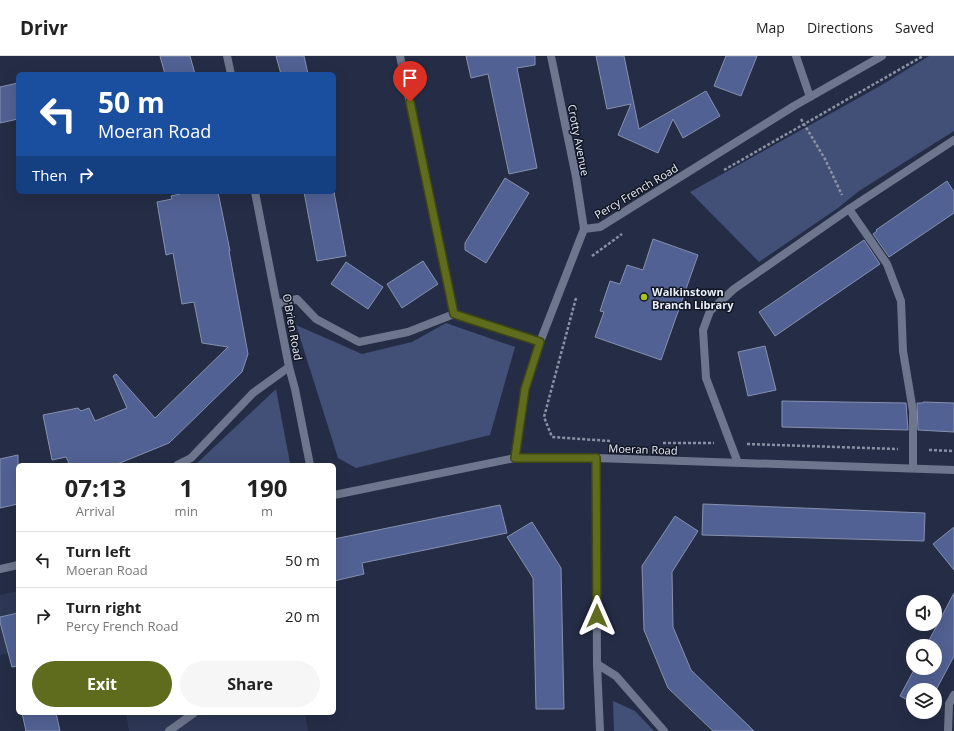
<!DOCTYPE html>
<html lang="en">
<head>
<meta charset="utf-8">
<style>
	body { margin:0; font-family:"Open Sans",sans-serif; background:#f6f6f6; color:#222; height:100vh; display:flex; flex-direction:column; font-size:15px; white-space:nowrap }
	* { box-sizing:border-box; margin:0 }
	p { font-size:13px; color:#767676 }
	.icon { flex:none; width:22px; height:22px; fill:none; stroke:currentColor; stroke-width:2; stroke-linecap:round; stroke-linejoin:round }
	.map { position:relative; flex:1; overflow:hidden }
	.details { position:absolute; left:16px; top:407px; width:320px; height:252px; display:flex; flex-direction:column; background:#fff; border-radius:6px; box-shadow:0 4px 16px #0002 }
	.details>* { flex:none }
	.hud { position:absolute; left:16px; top:16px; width:320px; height:122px; border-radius:6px; box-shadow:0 4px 16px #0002; background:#1a4fa0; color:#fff; overflow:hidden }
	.buttons { position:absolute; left:906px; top:539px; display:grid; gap:8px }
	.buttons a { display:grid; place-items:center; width:36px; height:36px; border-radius:50%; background:#fff; box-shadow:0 4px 16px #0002; font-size:20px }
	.pin { position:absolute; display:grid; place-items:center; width:34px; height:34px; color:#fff; margin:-41px -17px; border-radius:50% 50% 50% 0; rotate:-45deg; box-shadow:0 0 4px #0007 }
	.pin .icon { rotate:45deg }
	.me { position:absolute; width:44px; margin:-22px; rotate:0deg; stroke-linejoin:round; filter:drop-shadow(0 0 3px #0008) }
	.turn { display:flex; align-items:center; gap:14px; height:84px; padding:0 16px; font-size:18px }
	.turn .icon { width:52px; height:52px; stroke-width:2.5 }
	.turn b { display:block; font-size:28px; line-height:34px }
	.then { display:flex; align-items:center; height:38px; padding:0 16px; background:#0003; gap:8px; font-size:15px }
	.eta { display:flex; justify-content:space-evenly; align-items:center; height:68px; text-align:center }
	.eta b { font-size:24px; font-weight:700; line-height:28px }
	.primary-button { display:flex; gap:8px; margin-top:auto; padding:8px 16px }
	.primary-button a { flex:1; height:46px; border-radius:24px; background:#5f6c1e; color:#fff; font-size:16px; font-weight:700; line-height:46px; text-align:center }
	.primary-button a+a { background:#f6f6f6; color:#222 }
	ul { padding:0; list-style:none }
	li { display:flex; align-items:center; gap:12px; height:56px; padding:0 16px; border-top:1px solid #e0e0e0 }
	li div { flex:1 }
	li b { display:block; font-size:15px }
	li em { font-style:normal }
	header { display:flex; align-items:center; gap:24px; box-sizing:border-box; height:56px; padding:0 20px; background:#fff; border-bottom:1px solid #e0e0e0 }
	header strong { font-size:19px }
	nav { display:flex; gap:22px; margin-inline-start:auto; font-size:14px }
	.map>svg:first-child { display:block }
	.built { fill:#2e3856 }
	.green { fill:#424f76 }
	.building { fill:#516193; stroke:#8691af }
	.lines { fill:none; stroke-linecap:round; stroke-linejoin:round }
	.path { stroke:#8a91a4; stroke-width:2.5; stroke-dasharray:3 2; stroke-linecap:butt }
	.lane { stroke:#6e768d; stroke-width:8 }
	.street { stroke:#6e768d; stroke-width:8 }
	.route-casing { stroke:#3e4614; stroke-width:10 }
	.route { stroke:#5f6c1e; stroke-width:7 }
	.poi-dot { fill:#a9c719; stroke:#121622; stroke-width:1.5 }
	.labels { text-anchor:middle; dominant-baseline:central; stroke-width:3; stroke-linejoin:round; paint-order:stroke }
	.street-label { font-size:11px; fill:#eaeffc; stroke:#121622 }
	.poi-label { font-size:11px; font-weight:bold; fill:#eaeffc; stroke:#121622; text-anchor:start }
</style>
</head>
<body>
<header>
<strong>Drivr</strong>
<nav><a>Map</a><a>Directions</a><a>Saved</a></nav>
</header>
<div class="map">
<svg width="954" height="675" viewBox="0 0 954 675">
	<rect width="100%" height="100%" fill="#252d46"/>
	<path class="built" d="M18,535V596L0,599V539Z
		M126,657H305L308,675H129Z"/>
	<path class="green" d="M929,0H954V75L859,135L838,152L759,206L690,136L880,30Z
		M446,267L515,291L490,379L356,412L338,402L296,269L362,298L412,286Z
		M276,333L290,407L289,409H195Z
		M613,645L635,655L654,675H614Z"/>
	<path class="building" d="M160,0H190L195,18H165Z
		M276,0H304L308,18H281Z
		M466,0H535V9L517,12L537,112L509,118L488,18L471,22Z
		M596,0H624L639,73L706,35L720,60L683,82L673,63L658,97L618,79L631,48L607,53Z
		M726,0H757L741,40L714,30Z
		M18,27V63L0,67V31Z
		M505,122L529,137L486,207L465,194V187Z
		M947,125L954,136V157L889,201L873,178L877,175L876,174Z
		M179,136H218L230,195H229L248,298L242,316L169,387L115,409H70L66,401L52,404L43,359L78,352L81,355L89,352L95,365L127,352L113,320L116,318L155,362L228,291L202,287L194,246L182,248L173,197L166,199L157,146L172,143L171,140L180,138Z
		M304,136H334L346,200L317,205Z
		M653,183L698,199L661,304L595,281L604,256L600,255L610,225L620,228L627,209L643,214Z
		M864,184L880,208L775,280L759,256Z
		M423,205L438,228L402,252L387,228Z
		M346,206L383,231L368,253L331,228Z
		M765,290L776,334L748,340L738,296Z
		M782,345L906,347L908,374L782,371Z
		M923,346L954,347V376L918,374L917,347H923Z
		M18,399V448L0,452V403Z
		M703,448L925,457L924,485L702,479Z
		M500,449L507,477L362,507L364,518L334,525V483Z
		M675,460L698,475L672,516L673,571L691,614L754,675H713L668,632L644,574L642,510Z
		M532,466L561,512L564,653H536L533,522L507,481Z
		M954,471V514L933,488Z
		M954,537V600L935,636V634H913V647L900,640L915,612H935V590H926Z
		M18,557V610L12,611L0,566V561Z
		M22,657H56L60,675H26Z"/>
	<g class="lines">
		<path class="path" d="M801,63L825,103L842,139
			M724,114L923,0
			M592,200L622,178
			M576,242L544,361L552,381L610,385
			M663,387H714
			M747,388L898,393
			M929,394L954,395"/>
		<path class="lane" d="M400,0L454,258
			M849,153L887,208L901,245L903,295L913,355V412
			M169,675L194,657"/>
		<path class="street" d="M227,0L231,18
			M551,0L576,121L584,173
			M796,0L810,41
			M255,136L289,311L295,333L310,409
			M584,173L600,171L794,50L882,0
			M277,248L297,243L316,263L359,286L408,276L454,258L540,286
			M515,402L525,333L540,286L584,173
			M596,402L597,608L600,675
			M738,407L706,322L703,274L710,255L734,233L849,153L954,84
			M177,409L191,402L253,337L289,311
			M334,439L515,402H596L954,414
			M0,513L18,509
			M597,608L616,620L664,675
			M948,675L949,648L954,639"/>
	</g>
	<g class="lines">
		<g class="route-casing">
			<path id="route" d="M410,46L454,258L540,286L525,333L515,402H596L597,560"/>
		</g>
		<use href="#route" class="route"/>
	</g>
	<circle class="poi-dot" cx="644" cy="241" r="4"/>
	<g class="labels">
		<g class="street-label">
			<text transform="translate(579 84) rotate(79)">Crotty Avenue</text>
			<text transform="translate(636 135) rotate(-31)">Percy French Road</text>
			<text transform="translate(293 271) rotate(80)">O'Brien Road</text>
			<text transform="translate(643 393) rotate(2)">Moeran Road</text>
		</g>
		<g class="poi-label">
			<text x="652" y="235">Walkinstown<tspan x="652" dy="13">Branch Library</tspan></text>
		</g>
	</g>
</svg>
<div class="buttons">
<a><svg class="icon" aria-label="sound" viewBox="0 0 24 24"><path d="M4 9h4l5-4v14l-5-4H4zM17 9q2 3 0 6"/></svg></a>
<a><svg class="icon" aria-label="search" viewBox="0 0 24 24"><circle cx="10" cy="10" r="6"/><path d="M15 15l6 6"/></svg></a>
<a><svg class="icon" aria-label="layers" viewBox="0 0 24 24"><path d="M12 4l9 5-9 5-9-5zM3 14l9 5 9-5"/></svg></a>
</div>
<div class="pin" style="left:410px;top:46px;background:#d93025"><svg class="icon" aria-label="arrive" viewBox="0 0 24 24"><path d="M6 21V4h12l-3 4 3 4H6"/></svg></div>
<svg class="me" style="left:597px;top:560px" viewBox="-20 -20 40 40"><path d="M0-17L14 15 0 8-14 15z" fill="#5f6c1e" stroke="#fff" stroke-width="4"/></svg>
<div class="hud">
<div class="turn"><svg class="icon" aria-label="left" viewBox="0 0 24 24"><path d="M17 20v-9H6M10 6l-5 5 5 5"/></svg><div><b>50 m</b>Moeran Road</div></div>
<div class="then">Then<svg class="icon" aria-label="right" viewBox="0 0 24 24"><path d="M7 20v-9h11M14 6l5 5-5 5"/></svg></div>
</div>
<section class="details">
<div class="eta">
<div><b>07:13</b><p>Arrival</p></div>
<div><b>1</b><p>min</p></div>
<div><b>190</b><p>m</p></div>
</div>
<ul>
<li><svg class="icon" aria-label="left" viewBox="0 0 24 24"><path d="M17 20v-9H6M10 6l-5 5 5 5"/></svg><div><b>Turn left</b><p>Moeran Road</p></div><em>50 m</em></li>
<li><svg class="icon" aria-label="right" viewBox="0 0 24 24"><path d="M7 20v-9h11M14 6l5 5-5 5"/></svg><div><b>Turn right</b><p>Percy French Road</p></div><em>20 m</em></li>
</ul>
<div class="primary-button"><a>Exit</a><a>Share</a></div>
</section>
</div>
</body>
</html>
